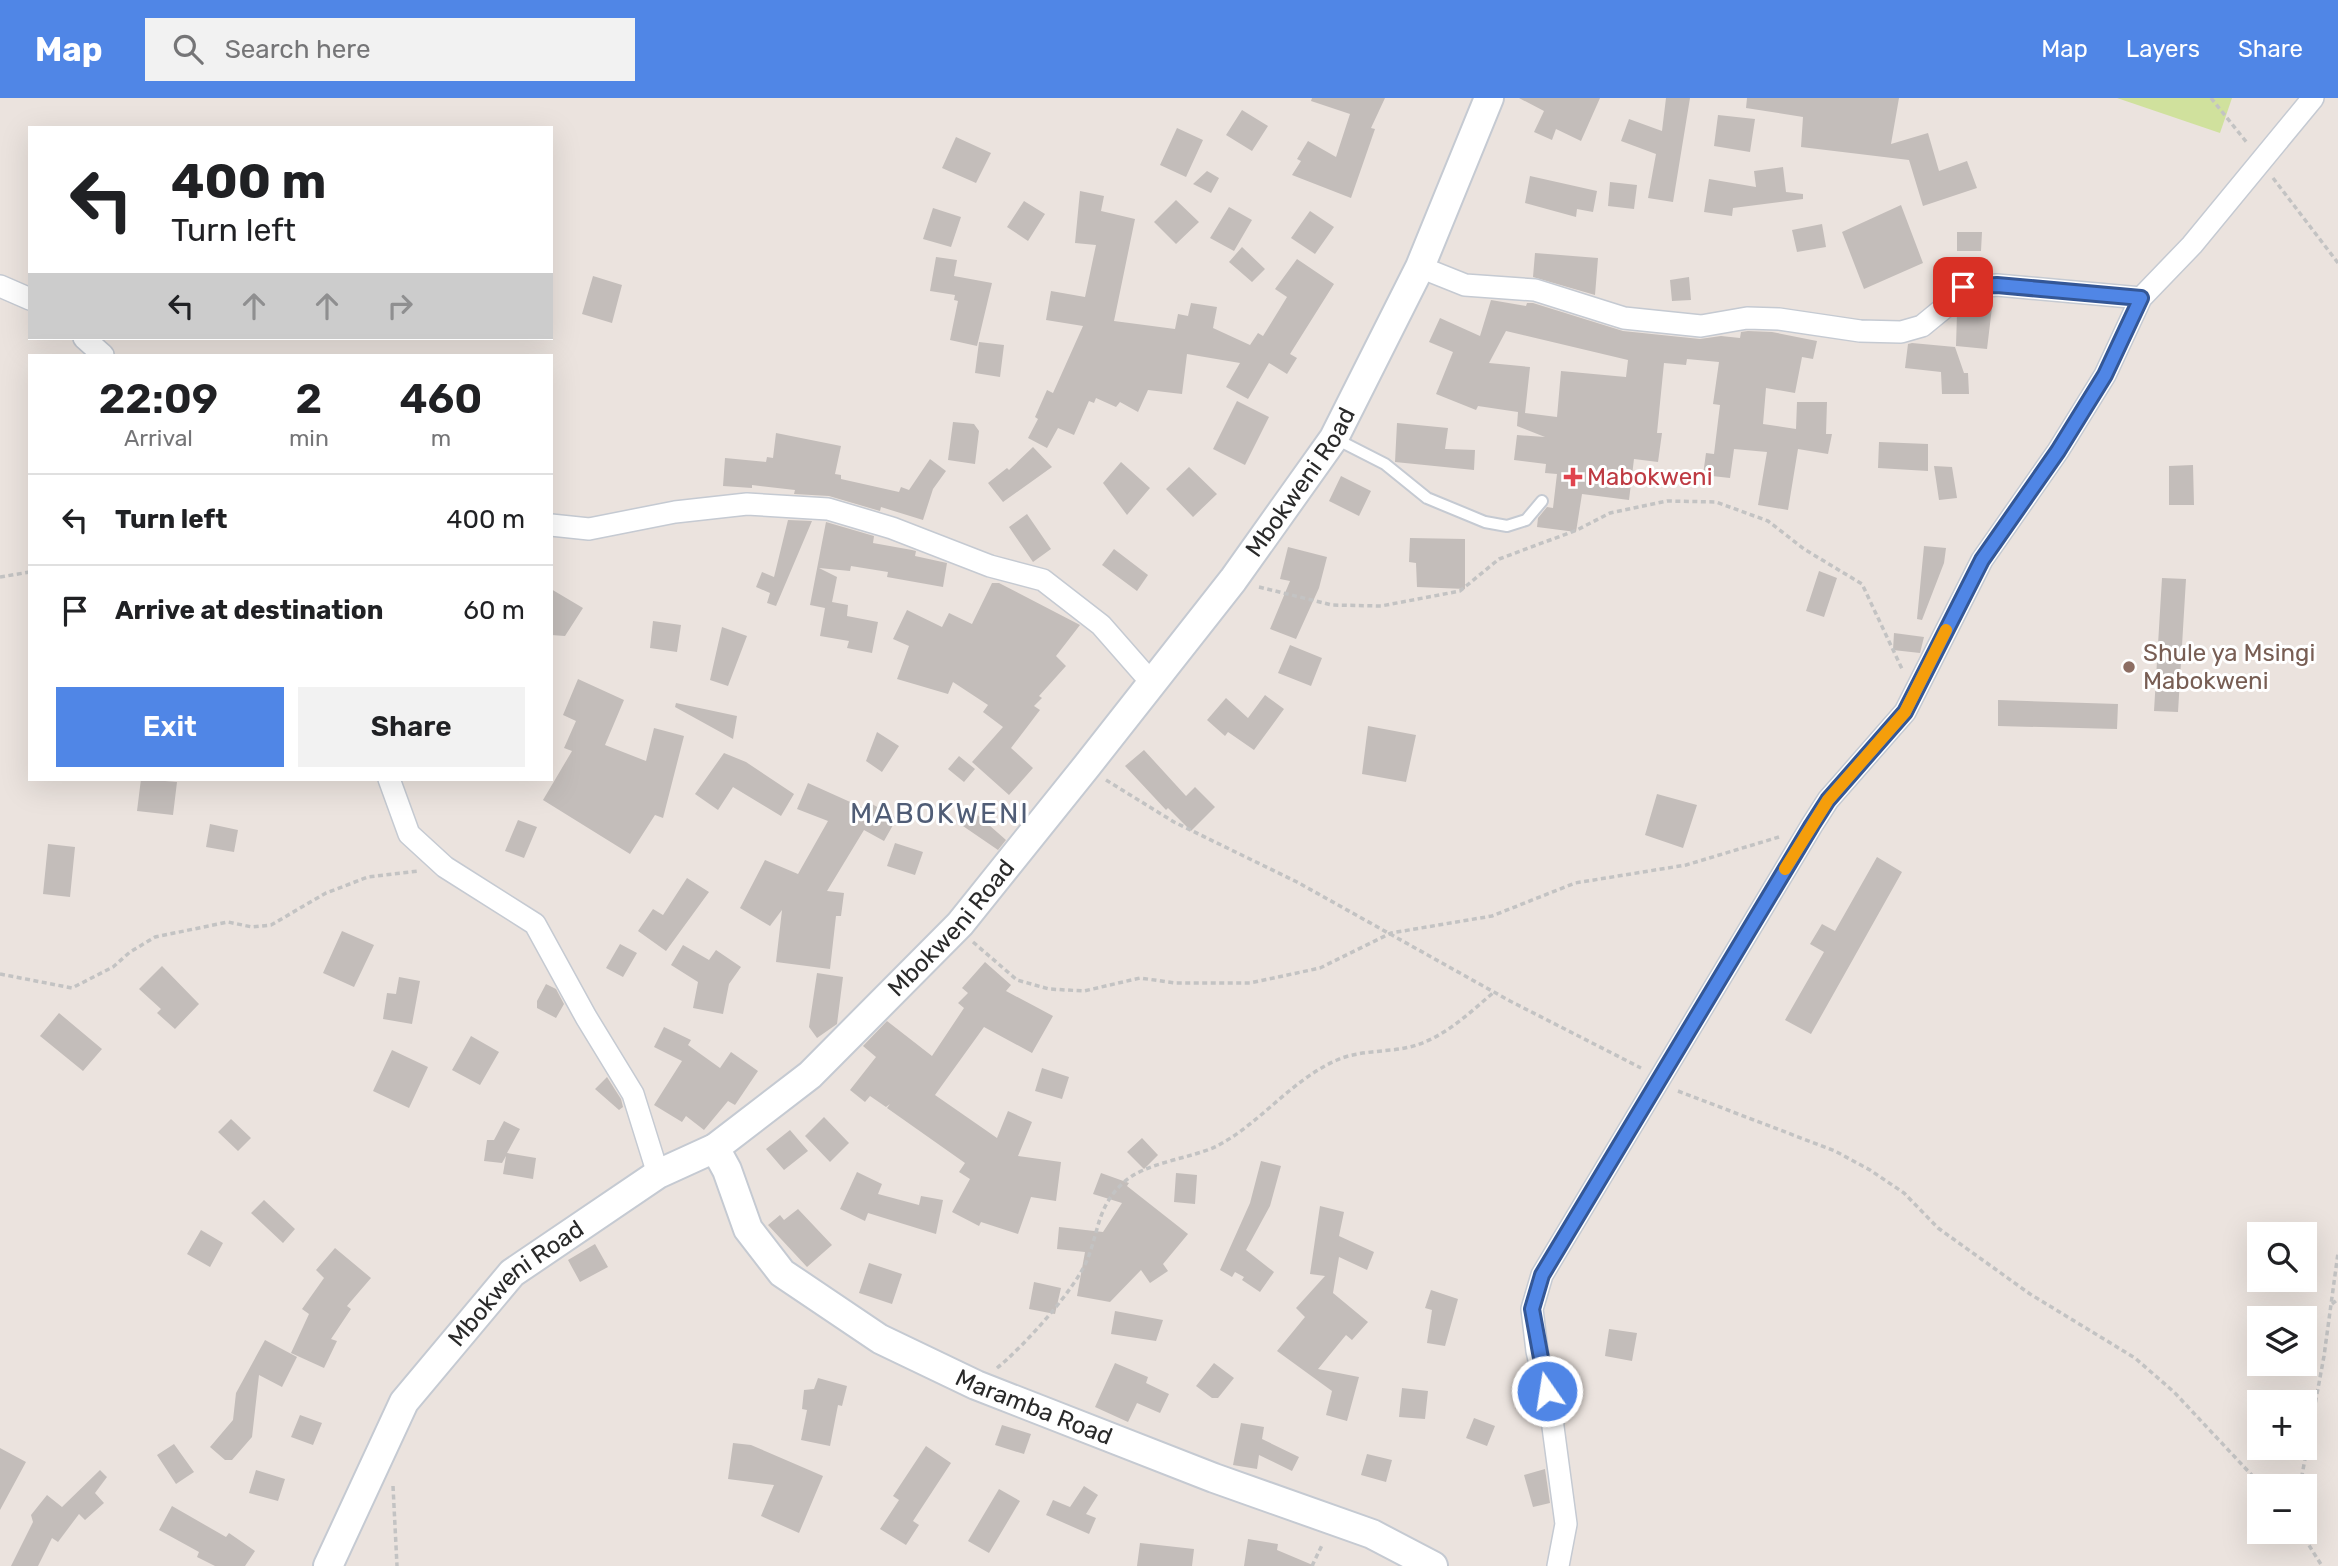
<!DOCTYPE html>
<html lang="en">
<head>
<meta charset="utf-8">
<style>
	body { margin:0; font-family:Rubik,sans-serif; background:#f2f2f2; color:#202124; height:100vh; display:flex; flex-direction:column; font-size:26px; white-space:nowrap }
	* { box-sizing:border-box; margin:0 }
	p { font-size:23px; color:#757577 }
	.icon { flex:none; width:38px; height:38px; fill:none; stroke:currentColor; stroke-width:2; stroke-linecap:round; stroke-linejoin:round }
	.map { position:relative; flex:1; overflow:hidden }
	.details { position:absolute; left:28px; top:256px; width:525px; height:427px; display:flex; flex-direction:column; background:#fff; border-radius:0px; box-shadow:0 7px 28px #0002 }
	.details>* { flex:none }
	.banner { position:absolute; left:28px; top:28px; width:525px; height:214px; border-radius:0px; box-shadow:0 7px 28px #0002; background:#fff; color:#202124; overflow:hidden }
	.fabs { position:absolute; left:2247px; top:1124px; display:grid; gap:14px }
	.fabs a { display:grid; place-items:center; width:70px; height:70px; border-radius:0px; background:#fff; box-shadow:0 7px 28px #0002; font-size:35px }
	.pin { position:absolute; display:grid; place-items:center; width:60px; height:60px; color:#fff; margin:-30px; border-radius:14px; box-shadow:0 4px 10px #0006 }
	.me { position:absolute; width:77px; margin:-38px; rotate:347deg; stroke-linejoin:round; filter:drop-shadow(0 0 5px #0008) }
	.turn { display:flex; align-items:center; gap:24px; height:147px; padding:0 28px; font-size:32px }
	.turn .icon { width:91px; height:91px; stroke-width:2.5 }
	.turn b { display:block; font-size:49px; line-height:60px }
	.lanes { display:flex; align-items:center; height:66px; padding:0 28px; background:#0003; justify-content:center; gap:35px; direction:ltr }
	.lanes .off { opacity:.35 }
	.eta { display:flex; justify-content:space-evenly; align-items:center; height:119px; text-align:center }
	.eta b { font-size:42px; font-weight:600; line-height:49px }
	.cta { display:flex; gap:14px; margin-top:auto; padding:14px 28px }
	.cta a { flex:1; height:80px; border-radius:0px; background:#5086e6; color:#fff; font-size:28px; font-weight:600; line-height:80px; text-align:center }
	.cta a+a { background:#f2f2f2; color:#202124 }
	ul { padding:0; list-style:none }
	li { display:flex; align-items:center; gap:21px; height:91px; padding:0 28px; border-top:2px solid #e0e0e0 }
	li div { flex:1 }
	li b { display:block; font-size:26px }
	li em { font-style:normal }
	header { display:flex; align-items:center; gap:42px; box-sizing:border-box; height:98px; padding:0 35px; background:#5086e6; color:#fff }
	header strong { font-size:33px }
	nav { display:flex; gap:38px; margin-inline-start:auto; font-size:24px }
	.search { width:490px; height:63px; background:#f2f2f2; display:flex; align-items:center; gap:18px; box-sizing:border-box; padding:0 24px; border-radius:0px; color:#757577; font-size:26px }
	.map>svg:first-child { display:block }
	.pitch { fill:#d0e19d }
	.building { fill:#c3bdba; fill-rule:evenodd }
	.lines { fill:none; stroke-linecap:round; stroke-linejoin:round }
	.service-casing { stroke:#c5cad2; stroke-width:14 }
	.minor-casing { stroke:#c5cad2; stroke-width:24 }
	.tertiary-casing { stroke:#c5cad2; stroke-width:32 }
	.path { stroke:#c3c3c3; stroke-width:3.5; stroke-dasharray:5 3.5; stroke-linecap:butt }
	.service { stroke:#fff; stroke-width:10 }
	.minor { stroke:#fff; stroke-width:21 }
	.tertiary { stroke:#fff; stroke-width:28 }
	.route-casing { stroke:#345796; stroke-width:18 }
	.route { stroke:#5086e6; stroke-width:12 }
	.slow { stroke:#f59e0b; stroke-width:12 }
	.health-dot { fill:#e0444e; stroke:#fff; stroke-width:2.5 }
	.education-dot { fill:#8d6e63; stroke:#fff; stroke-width:2.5 }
	.labels { text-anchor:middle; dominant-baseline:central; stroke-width:6; stroke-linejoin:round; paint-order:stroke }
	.health-label { font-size:24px; fill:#be3a42; stroke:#fff; text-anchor:start }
	.street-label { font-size:24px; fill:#2a2a2a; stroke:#fff }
	.education-label { font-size:24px; fill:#785e54; stroke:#fff; text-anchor:start }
	.quarter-label { font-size:28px; letter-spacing:2px; fill:#505d76; stroke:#fff }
</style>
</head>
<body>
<header>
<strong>Map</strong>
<div class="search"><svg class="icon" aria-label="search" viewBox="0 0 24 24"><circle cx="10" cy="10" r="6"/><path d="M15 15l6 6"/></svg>Search here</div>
<nav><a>Map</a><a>Layers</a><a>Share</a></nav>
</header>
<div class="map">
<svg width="2338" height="1468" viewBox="0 0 2338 1468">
	<rect width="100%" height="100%" fill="#ebe3de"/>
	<path class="pitch" d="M2117,0H2232L2220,35Z"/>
	<path class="building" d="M1312,0H1385L1371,30L1375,31L1351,100L1292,77L1301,63L1297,61L1308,43L1336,59L1350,16L1311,3Z
		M1519,0H1600L1581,43L1556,31L1552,42L1534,34L1544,13Z
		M1666,0H1690L1673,104L1648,100L1656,56L1621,43L1629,21L1662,33Z
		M1747,0H1899L1891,46L1928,35L1939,73L1967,63L1977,90L1923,108L1909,62L1801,49L1803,19L1746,10Z
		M1242,12L1268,28L1252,53L1226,37Z
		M1718,17L1755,21L1750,54L1714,48Z
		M1177,30L1203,42L1186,79L1160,67Z
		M956,39L991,55L976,85L942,70Z
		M1783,69L1786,94L1803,96V101L1733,110L1732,118L1704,114L1709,81L1756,89L1754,73Z
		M1207,73L1219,80L1211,95L1193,86Z
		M1530,78L1597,93L1593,114L1577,111L1576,119L1525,105Z
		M1610,84L1637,87L1634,111L1608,108Z
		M1080,93L1104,98L1101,113L1135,121L1114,223L1175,231L1178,216L1188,218L1191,205L1217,209L1213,230L1250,247L1258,235L1263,238L1287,199L1275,191L1297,161L1334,186L1290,256L1297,260L1287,276L1269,265L1248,301L1226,289L1240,265L1187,256L1182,296L1148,292L1138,314L1120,304L1116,309L1096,300L1094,305L1089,303L1074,337L1058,330L1047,350L1028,340L1038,321L1035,319L1047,292L1053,295L1083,228L1046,222L1051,193L1085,199L1096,147L1075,145Z
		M1176,102L1199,124L1176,146L1154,124Z
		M1024,103L1045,116L1028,143L1007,129Z
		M1901,107L1923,165L1864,191L1842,134Z
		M1229,109L1252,122L1234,153L1210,140Z
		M933,110L961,119L951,149L923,141Z
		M1310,113L1334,129L1315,156L1291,140Z
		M1822,126L1826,149L1797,154L1792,132Z
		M1957,134H1982L1981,153H1957Z
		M1242,149L1265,171L1252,184L1229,164Z
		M1535,155L1598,160L1595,197L1533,179Z
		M936,159L957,162L954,178L992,185L977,248L950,242L958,203L954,202L955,197L930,193Z
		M593,178L622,187L612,225L582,216Z
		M1689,179L1691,202L1672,203L1670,182Z
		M1993,201L1987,251L1956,248L1957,215L1964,203Z
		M1491,202L1526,208L1527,205H1533L1623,233L1700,241L1721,238L1740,240L1741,234L1748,233L1772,234L1817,243L1813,261L1802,259L1795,295L1766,290L1763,326L1796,331L1797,304H1827L1826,336H1832L1828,356L1798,351L1788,412L1758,407L1767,354L1734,351L1730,380L1703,377L1706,355L1714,356L1720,307L1713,306L1719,264L1687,261L1686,267L1664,265L1657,335H1662L1658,364L1634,361L1629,402L1582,396L1576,434L1537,429L1538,420L1547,409L1553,410L1557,376L1545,375L1546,366L1514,362L1517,337L1545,339L1517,328L1518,314L1478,308L1476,312L1436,296L1453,254L1429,244L1440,220L1480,238ZM1506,233L1628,262L1626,279L1561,273L1557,319L1525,315L1530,269L1489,265Z
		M979,244L1004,247L1000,279L975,275Z
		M1912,245L1955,249L1964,275H1968L1969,296H1942L1941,274L1905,270L1908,246Z
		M1237,303L1269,319L1245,367L1213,351Z
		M953,324L974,326L979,333L975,366L948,362Z
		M1397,325L1448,330L1445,351L1475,352L1474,372L1395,364Z
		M776,335L841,348L835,376L841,377V381L899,394L901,389L909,392L930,361L946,373L933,391L923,422L881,409L880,413L829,398L794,396L795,392L752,387V390L723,388L725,360L766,364L767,359L773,360Z
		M1879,344L1928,346V373L1878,370Z
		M1033,349L1052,369L1003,404L988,385L1007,370L1009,372Z
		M1121,364L1150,390L1127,417L1103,385Z
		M2193,367L2194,407H2169V368Z
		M1934,368L1952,369L1957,400L1939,402Z
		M1189,369L1217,396L1193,419L1166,391Z
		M1341,378L1371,393L1359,418L1329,403Z
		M1027,416L1051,451L1033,464L1009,429Z
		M788,422L812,423L776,508L767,505L770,495L756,489L762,474L774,479Z
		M826,424L874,438L873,445L912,452L916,453L915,458L947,465L943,489L887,479L888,474L851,468L850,473L819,470L837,479L832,504L848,507L847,518L878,524L872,555L847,550L849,543L820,538L825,510L810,507Z
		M1410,440L1465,441V491L1417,489L1416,465L1409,464Z
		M1924,448L1946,450L1944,465L1922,522L1917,521Z
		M1288,449L1327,459L1319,490L1296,541L1270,531L1290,483L1280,481Z
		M1114,451L1148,477L1137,493L1102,467Z
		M1819,473L1837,480L1824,519L1806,513Z
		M2162,480L2186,481L2178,614L2154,613Z
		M992,485H999L1080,527L1056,558L1066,568L1039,598L1042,600L1034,608L1040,612L1011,650L1033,670L1009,697L972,664L1003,629L983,614L988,607L953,584L948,596L897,581L909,548L893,541L907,512L942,529L949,515L972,526Z
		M551,491L583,510L565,538L551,537Z
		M653,523L681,527L677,554L650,550Z
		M722,529L747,538L728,588L710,582Z
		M1894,535L1924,539L1920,555L1893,552Z
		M1290,547L1322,560L1311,588L1278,575Z
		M578,581L624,602L605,647L646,663L654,630L684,638L663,720L655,717L630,756L543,702L572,653L564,650L576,623L563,617Z
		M1265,597L1284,611L1254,652L1228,634L1225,638L1207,622L1226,600L1248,620Z
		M1998,602L2118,606L2117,631L1998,628Z
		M676,605L737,618L733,641L675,609Z
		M1368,628L1416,637L1406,684L1362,676Z
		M877,634L899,648L882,674L866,663Z
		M1144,652L1186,698L1195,689L1215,709L1191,733L1168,710L1166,712L1125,668Z
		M724,655L746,664L794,696L781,718L733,689L718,712L695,696Z
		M959,658L975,671L964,684L948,671Z
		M141,681L177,684L173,717L137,713Z
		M808,685L868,712L872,706L897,720L884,743L864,732L827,793L844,795L841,818H836L830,871L776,864L782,812L770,828L740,810L765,762L798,776L828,723L797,711Z
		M1657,696L1697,707L1683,750L1645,737Z
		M972,712L1006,742L998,752L960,726Z
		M518,722L537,729L524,760L505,753Z
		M210,726L238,732L234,754L206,749Z
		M895,745L923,754L915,777L887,768Z
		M48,746L75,749L70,799L43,796Z
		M1877,759L1902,774L1811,936L1785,922L1824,854L1810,846L1822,826L1835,833Z
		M687,780L709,794L666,853L638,833L653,811L663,817Z
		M342,833L374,847L354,889L323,875Z
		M620,846L637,855L623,879L606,870Z
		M683,847L709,862L716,852L741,869L729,886L723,916L693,910L698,884L671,867Z
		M985,864L1011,887L1006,893L1053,918L1032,955L984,929L935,997L997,1040L1008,1013L1032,1024L1018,1058L1061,1064L1056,1103L1031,1099L1018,1136L981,1124L979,1128L952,1114L970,1081L959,1074L965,1065L887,1010L890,1006L886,1009L870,998L865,1004L850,992L876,959L863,948L887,923L932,958L964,910L958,905L968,895L962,890Z
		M162,868L199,906L175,931L157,915L161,911L139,891Z
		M817,875L843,879L837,926L817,940L809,929Z
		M399,879L420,883L412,926L383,921L387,895L396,896Z
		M546,886L556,891L564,906L556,920L537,910V903Z
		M59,915L102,951L83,973L40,938Z
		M664,929L691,942L688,947L720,970L731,954L758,973L735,1007L728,1003L704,1032L686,1018L682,1024L654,1007L682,963L654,949Z
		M471,938L499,954L480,987L452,972Z
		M392,952L428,969L409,1010L373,993Z
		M1042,970L1069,979L1062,1001L1035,993Z
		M607,979L621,1001L623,1009L619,1012L595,991Z
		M824,1019L849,1045L830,1064L805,1038Z
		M231,1021L251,1040L238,1053L218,1034Z
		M504,1023L520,1031L507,1055L536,1060L533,1081L503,1076L506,1058L502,1065L484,1063L487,1042H494Z
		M790,1032L808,1053L784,1072L766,1051Z
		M1142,1040L1158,1057L1144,1071L1127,1054Z
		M1261,1063L1281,1068L1270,1108L1246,1152L1274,1174L1260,1194L1242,1182L1244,1179L1235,1174L1232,1179L1220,1172L1250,1105Z
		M857,1074L882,1086L878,1096L919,1107L921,1098L943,1102L936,1136L868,1115L865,1123L840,1111Z
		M1101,1075L1129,1085L1127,1088L1188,1136L1163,1166L1168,1173L1150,1185L1141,1172L1110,1204L1077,1198L1085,1154L1057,1151L1059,1129L1103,1134L1122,1105L1093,1096Z
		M1176,1075L1197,1077L1195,1106L1174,1104Z
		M264,1102L295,1131L283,1145L251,1115Z
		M1320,1108L1344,1114L1339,1138L1374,1154L1367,1172L1339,1159L1333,1195L1368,1224L1352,1242L1346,1237L1318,1271L1359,1279L1347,1323L1326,1317L1332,1293L1277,1253L1305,1219L1296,1210L1325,1178L1310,1176Z
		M798,1111L832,1147L807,1169L768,1127L780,1117L784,1122Z
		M201,1132L223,1145L210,1169L187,1156Z
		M595,1146L608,1169L580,1184L568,1162Z
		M335,1150L371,1180L347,1208L351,1211L331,1241L337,1243L324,1270L291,1255L309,1216L302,1211L324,1180L316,1172Z
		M869,1165L902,1176L892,1206L859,1195Z
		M1034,1184L1061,1190L1055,1216L1029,1211Z
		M1431,1192L1458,1201L1445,1248L1427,1245L1432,1212L1425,1210Z
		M1115,1213L1163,1222L1156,1243L1111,1236Z
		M1609,1231L1637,1235L1632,1263L1605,1258Z
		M265,1242L297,1259L282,1289L259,1277L252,1339L232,1362H225L210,1349L233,1322L236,1295Z
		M1115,1265L1148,1279L1146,1285L1169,1296L1160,1315L1137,1305L1128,1324L1095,1309Z
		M1214,1265L1234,1280L1218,1300H1212L1196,1288Z
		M818,1280L847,1288L842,1308L838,1307L830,1348L801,1342L807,1312L802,1311L804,1292L814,1291Z
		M1402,1290L1428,1293L1425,1321L1399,1319Z
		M300,1317L322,1325L313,1347L291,1339Z
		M1474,1320L1495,1328L1487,1348L1466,1340Z
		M1241,1325L1264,1329L1262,1341L1299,1359L1292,1373L1259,1357L1257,1371L1233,1367Z
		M1002,1327L1031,1336L1024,1356L995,1347Z
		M733,1345L751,1347L823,1378L799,1435L761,1418L774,1387L728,1381Z
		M174,1346L194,1374L176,1386L157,1357Z
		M926,1348L951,1365L913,1423L919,1427L906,1447L880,1431L899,1402L893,1398Z
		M0,1350L26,1364L0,1412Z
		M1367,1356L1392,1362L1386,1384L1361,1377Z
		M1545,1371L1550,1405L1533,1409L1524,1377Z
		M100,1372L107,1379L95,1395L104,1405L85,1422L79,1416L58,1444L52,1440L38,1468H11L33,1424L31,1417L47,1397L62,1409Z
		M256,1372L285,1381L278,1403L249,1395Z
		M1084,1388L1098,1397L1086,1416L1096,1420L1089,1436L1046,1417L1053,1402L1070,1409Z
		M999,1391L1020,1403L989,1455L968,1443Z
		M172,1408L226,1439L229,1435L255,1453L245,1468H215L197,1459L199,1454L159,1432Z
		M1248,1441L1278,1446L1277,1452L1315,1468H1244Z
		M1140,1445L1194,1451L1192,1468H1137Z"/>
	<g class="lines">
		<g class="service-casing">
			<path id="service" d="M1336,341L1385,366L1427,400L1485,424L1507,428L1526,422L1542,403"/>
		</g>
		<g class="minor-casing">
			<path id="minor" d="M1420,169L1465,187L1535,192L1624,220L1701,228L1747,220L1779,221L1860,233L1901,234L1922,228L1944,210L1957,191L1997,187L2141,200
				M0,188L30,201
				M84,240L103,257
				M551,427L589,431L675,414L747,406L828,411L892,430L990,468L1043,482L1101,527L1151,584
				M389,681L409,736L445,769L535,826L586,919L633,996L658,1076
				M1558,1468L1566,1426L1551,1314L1537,1253L1532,1211L1542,1177L1812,727L1828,702L1905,614L1982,462L2058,353L2105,277L2141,200L2192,147L2313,0"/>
		</g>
		<g class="tertiary-casing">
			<g id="tertiary">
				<path id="s1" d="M715,1050L727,1072L748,1131L782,1175L880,1241L976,1287L1214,1380L1372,1436L1433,1468"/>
				<path id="s2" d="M328,1468L404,1304L512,1175L658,1076L715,1050L810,977L960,826L1086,669L1233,482L1334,340L1420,169L1489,0"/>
			</g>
		</g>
		<path class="path" d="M2211,0L2248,46
			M2273,80L2338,165
			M0,479L30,474
			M1259,489L1332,507L1381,508L1460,493L1499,461L1577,432L1610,415L1667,403L1716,404L1768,423L1804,451L1862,486L1903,573
			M1106,682L1174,724L1297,784L1510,903L1641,970
			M973,844L1017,882L1049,891L1084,893L1140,880L1175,885H1250L1320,870L1391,835L1492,818L1575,785L1686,767L1779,739
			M0,876L72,890L113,869L130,854L155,839L228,824L252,829L271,827L326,795L368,779L419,773
			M1678,993L1835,1053L1870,1072L1904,1095L1938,1130L2030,1196L2135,1260L2174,1294L2262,1388
			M2332,1206L2338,1201
			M997,1270C1023,1249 1076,1191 1088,1160C1099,1131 1098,1108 1123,1085C1145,1064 1190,1061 1217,1048C1261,1025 1291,982 1337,962C1357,953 1384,954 1405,950C1441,943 1467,917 1494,894
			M393,1388L397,1468
			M2300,1388L2324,1258L2338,1155
			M2300,1433L2322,1468
			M1312,1468L1323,1445"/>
		<use href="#service" class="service"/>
		<use href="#minor" class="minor"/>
		<use href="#tertiary" class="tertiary"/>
	</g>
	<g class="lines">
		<g class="route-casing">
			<path id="route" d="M1547,1293L1532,1211L1542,1177L1812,727L1828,702L1905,614L1982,462L2058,353L2105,277L2141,200L1997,187L1963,189"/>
		</g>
		<use href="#route" class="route"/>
		<path class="slow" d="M1785,771L1828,702L1905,614L1946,532"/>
	</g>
	<path class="health-dot" d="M1569.5 368.5h7v7h7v7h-7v7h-7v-7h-7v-7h7z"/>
	<circle class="education-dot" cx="2129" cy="569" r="7"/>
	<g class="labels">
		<g class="health-label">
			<text x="1587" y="379">Mabokweni</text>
		</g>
		<g class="street-label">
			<text stroke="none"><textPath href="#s2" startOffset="1479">Mbokweni Road</textPath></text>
			<text stroke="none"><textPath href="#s2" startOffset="912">Mbokweni Road</textPath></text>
			<text stroke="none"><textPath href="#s2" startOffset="345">Mbokweni Road</textPath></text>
			<text stroke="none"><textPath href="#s1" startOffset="430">Maramba Road</textPath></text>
		</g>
		<g class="education-label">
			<text x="2143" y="555">Shule ya Msingi<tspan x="2143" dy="28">Mabokweni</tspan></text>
		</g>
		<g class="quarter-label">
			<text x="940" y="715">MABOKWENI</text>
		</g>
	</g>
</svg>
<div class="fabs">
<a><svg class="icon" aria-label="search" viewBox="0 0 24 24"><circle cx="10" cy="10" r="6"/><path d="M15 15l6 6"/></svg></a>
<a><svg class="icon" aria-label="layers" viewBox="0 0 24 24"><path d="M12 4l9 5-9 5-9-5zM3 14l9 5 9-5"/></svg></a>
<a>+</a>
<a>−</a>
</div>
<div class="pin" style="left:1963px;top:189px;background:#d93025"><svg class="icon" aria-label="arrive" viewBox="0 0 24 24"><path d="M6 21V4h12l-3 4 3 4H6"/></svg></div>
<svg class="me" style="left:1547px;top:1293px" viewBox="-20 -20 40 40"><circle r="17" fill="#5086e6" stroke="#fff" stroke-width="3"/><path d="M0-11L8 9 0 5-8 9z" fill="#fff"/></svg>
<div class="banner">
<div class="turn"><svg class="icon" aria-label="left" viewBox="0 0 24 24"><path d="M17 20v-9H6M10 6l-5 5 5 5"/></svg><div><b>400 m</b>Turn left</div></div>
<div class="lanes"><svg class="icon" aria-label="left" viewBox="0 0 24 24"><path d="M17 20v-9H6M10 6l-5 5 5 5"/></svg><svg class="icon off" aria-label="ahead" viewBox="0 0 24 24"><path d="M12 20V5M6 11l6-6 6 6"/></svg><svg class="icon off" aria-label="ahead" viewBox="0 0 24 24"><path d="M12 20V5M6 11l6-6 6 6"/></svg><svg class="icon off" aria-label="right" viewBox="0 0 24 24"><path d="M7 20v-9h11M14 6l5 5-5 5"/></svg></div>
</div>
<section class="details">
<div class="eta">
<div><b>22:09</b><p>Arrival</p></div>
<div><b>2</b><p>min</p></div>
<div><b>460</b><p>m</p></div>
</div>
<ul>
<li><svg class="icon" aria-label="left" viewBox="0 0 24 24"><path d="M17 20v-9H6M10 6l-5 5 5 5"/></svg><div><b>Turn left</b></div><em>400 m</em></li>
<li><svg class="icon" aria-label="arrive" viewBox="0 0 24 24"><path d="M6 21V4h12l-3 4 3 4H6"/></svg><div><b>Arrive at destination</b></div><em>60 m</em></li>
</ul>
<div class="cta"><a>Exit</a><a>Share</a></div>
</section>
</div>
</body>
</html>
